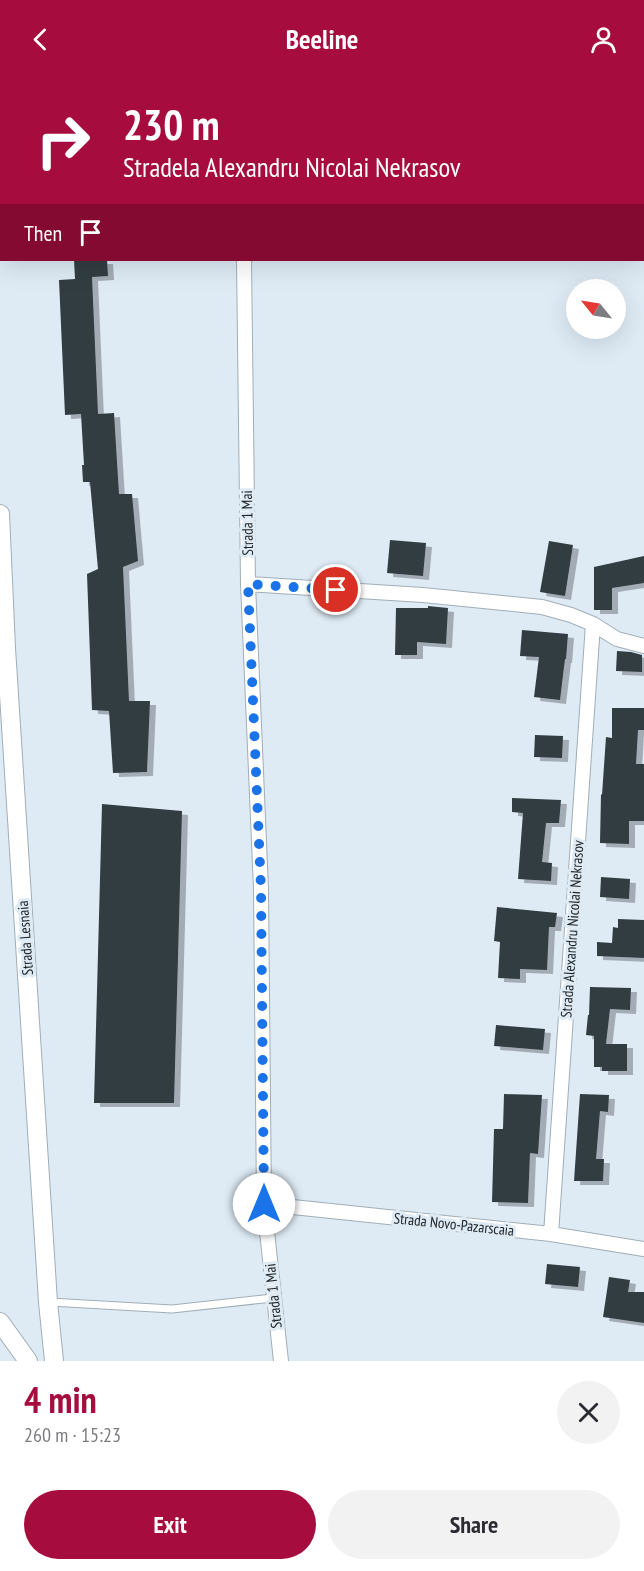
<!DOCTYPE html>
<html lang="en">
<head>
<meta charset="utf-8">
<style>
	body { margin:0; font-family:"PT Sans Narrow",sans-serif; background:#f2f2f3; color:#2b2b33; height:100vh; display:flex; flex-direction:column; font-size:22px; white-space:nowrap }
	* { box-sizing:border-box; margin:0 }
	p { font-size:20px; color:#7c7c81 }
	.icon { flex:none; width:33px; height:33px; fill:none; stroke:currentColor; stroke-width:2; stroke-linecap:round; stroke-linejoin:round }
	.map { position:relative; height:1283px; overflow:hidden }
	.panel { display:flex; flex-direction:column; background:#fff; flex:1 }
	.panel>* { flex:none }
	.top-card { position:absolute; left:0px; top:0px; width:645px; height:183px; box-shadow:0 6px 24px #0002; background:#a60d3e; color:#fff; overflow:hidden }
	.needle { width:39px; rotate:300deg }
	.buttons { position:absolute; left:566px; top:201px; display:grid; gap:12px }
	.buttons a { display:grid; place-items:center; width:60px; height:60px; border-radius:50%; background:#fff; box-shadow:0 6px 24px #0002; font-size:30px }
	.pin { position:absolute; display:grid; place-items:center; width:51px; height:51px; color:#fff; margin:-26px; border:3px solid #fff; border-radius:50%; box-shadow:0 2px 6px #0007 }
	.me { position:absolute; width:66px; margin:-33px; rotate:0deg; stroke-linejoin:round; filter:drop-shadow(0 0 4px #0008) }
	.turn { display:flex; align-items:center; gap:21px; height:126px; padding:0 24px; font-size:27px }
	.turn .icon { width:78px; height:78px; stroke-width:2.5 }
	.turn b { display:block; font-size:42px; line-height:51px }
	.then { display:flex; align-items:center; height:57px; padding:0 24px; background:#0003; gap:12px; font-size:22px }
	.round { display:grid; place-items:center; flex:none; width:63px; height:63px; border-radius:32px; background:#f2f2f3 }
	.headline { display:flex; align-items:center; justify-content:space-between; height:102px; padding:0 24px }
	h1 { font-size:36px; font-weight:800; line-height:45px; color:#a60d3e }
	.button { display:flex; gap:12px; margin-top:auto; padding:12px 24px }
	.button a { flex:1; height:69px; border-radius:36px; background:#a60d3e; color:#fff; font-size:24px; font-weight:800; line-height:69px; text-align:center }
	.button a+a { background:#f2f2f3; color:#2b2b33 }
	header { display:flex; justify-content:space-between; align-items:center; height:78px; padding:0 24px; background:#a60d3e; color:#fff; font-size:27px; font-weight:800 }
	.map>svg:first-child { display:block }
	.building { fill:#313c43; filter:url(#shadow) }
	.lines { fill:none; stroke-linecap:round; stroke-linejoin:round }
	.service-casing { stroke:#a1aeb7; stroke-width:9 }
	.minor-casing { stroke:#a1aeb7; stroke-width:16 }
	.tertiary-casing { stroke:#a1aeb7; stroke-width:20 }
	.service { stroke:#fff; stroke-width:7 }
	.minor { stroke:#fff; stroke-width:14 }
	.tertiary { stroke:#fff; stroke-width:18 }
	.route { stroke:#1a73e8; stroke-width:10; stroke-dasharray:0 18 }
	.labels { text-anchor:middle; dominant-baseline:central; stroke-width:6; stroke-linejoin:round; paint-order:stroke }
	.street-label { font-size:15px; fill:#202528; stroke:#deebf5 }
</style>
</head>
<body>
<header><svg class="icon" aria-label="back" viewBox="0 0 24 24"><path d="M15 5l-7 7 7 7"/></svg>Beeline<svg class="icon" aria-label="person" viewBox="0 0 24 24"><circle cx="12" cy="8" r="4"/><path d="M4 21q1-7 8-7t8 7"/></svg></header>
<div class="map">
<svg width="644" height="1283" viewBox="0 0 644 1283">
	<defs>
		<filter id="shadow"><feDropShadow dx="6" dy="4" stdDeviation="0" flood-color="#0004"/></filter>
	</defs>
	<rect width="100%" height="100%" fill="#deebf5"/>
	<path class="building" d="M74,182H107L108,198L92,199L98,336L114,335L119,416H132L138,483L123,489L129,623H150L147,694L113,695L109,633L92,632L87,496L98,491L90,404H83L82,387H84L81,336L65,337L59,202L75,201Z
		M390,462L426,465L423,498L387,495Z
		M549,463L573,467L565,518L540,514Z
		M644,478V505L612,510V532H594V489Z
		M428,528L448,530L446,566L417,564V577H395L396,530H428Z
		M522,552L568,556L566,581H565L560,622L534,619L539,579L520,578Z
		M617,573L631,574L642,577V594L616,593Z
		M612,630H644V652H638L636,686H644V743H629V766L600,765L601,716L602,717L606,659L612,660Z
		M535,657L563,658L562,680L534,679Z
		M512,720L561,722L559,745H546L542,784L552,785L551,803L518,801L523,735L512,734Z
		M102,726L182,733L174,1025H94Z
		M601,799L630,801L629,821L600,819Z
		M497,829L557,835L555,849H549L547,892L520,891V901L498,900L500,864L494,863Z
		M618,841L644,842V880L597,878V864L612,865L613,849L618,850Z
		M590,909L631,910L630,932L610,931L606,966H627V993H602V989H594V958L586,957L588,937H589Z
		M496,947L545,951L543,972L494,968Z
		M504,1016L542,1017L538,1076L530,1075L528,1125L492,1124L494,1051H503Z
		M580,1016L609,1017L608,1034L600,1033L596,1081H604L603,1103H574Z
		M547,1186L580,1189L578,1209L545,1206Z
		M609,1199L630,1202L628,1214H644V1245L603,1239Z"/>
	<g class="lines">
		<g class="service-casing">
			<path id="service" d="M50,1224L172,1231L273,1220"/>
		</g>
		<g class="minor-casing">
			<path id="minor" d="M240,0V2
				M244,182L248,506L261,811L264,1126L281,1283
				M248,506L423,517L542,529L571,537L593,546L617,561L644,568
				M264,1126L551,1156L644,1171
				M551,1156L593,546"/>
		</g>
		<g class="tertiary-casing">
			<path id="tertiary" d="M0,436L6,570L48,1224L54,1283
				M0,1244L28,1283"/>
		</g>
		<use href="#service" class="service"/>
		<use href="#minor" class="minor"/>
		<use href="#tertiary" class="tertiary"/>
	</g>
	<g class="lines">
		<path class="route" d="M264,1126L261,811L248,506L336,512"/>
	</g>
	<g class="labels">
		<g class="street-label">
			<text transform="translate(247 445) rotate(-91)">Strada 1 Mai</text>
			<text transform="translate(572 851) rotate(-86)">Strada Alexandru Nicolai Nekrasov</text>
			<text transform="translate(25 860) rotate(-94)">Strada Lesnaia</text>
			<text transform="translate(454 1146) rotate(6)">Strada Novo-Pazarscaia</text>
			<text transform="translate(273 1218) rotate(-96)">Strada 1 Mai</text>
		</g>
	</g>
</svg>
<div class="buttons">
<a><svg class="needle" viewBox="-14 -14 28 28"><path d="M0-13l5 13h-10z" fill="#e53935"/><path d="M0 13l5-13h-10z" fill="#7c7c81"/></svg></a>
</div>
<div class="pin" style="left:336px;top:512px;background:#d93025"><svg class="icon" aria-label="arrive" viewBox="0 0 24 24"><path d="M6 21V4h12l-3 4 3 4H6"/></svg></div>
<svg class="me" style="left:264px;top:1126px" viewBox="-20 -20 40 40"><circle r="19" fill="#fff"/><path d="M0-13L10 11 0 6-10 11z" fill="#1a73e8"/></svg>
<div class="top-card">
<div class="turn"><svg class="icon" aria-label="right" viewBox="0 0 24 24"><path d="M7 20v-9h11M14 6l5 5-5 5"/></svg><div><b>230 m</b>Stradela Alexandru Nicolai Nekrasov</div></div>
<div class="then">Then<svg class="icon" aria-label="arrive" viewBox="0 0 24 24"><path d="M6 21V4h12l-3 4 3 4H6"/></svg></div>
</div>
</div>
<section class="panel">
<div class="headline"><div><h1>4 min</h1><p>260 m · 15:23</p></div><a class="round"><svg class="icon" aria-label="close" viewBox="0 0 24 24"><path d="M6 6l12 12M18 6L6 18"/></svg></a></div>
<div class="button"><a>Exit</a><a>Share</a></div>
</section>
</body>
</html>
